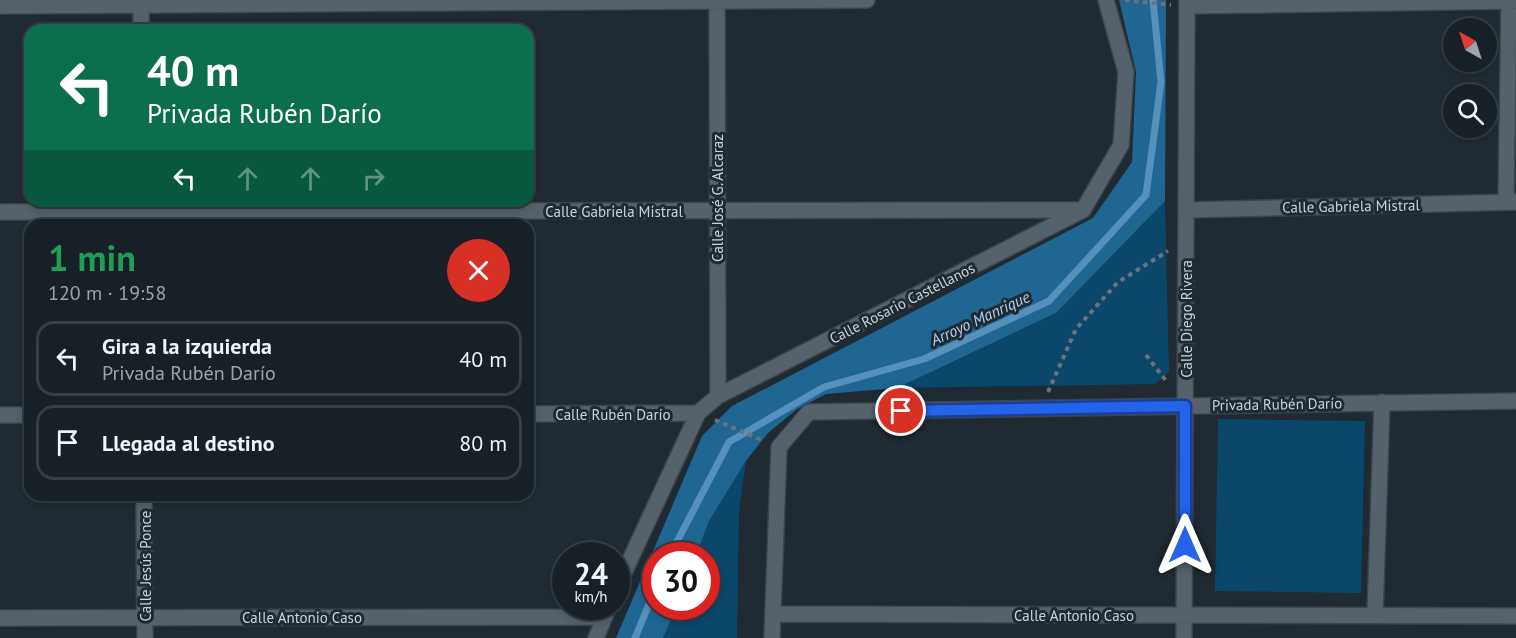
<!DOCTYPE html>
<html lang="es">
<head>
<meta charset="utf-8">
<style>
	body { margin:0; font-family:"PT Sans",sans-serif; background:#20282e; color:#f1f3f6; height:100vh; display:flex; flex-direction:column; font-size:22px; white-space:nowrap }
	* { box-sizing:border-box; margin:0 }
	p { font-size:20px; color:#9ea3a7 }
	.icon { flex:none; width:33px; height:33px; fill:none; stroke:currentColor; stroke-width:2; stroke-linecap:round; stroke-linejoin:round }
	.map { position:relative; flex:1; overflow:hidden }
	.drawer { position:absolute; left:24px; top:219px; width:510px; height:282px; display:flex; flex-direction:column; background:#172026; border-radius:18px; box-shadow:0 3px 9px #0003,0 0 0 2px #363e43 }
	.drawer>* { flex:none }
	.top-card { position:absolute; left:24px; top:24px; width:510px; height:183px; border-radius:18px; box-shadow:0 3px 9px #0003,0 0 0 2px #363e43; background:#0b6e4f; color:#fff; overflow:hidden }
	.needle { width:39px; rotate:321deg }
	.fabs { position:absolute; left:1443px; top:18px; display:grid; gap:12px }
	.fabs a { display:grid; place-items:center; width:54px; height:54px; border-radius:50%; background:#172026; box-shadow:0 3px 9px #0003,0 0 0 2px #363e43; font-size:30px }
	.speed { position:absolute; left:552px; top:542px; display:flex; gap:12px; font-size:30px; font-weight:700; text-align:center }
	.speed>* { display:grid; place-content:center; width:78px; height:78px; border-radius:50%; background:#172026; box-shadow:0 3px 9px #0003,0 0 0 2px #363e43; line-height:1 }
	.speed small { font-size:15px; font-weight:400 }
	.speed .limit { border:9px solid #d22; background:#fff; color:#111 }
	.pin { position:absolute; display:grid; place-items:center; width:51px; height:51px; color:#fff; margin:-26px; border:3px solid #fff; border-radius:50%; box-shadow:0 2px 6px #0007 }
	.me { position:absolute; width:66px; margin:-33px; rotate:0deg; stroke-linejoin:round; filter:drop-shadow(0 0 4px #0008) }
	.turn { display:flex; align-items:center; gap:21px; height:126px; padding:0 24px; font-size:27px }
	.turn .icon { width:78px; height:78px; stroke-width:2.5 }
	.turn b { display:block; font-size:42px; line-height:51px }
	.lanes { display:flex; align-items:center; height:57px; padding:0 24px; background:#0003; justify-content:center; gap:30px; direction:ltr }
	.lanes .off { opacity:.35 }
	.round { display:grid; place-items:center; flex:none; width:63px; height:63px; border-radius:32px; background:#20282e }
	.headline { display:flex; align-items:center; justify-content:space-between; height:102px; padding:0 24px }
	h1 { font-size:36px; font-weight:600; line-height:45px; color:#1e9e55 }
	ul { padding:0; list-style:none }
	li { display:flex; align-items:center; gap:18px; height:75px; margin:0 12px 9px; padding:0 12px; border:3px solid #363e43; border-radius:18px }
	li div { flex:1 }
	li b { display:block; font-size:22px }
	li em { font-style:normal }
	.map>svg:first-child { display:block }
	.green { fill:#0a476b }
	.forest { fill:#206692 }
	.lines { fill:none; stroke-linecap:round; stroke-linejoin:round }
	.stream { stroke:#5690bd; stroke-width:7 }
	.street-casing { stroke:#3c444b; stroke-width:18 }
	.path { stroke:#6a737a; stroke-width:4; stroke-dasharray:4.5 4.5; stroke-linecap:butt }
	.street { stroke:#56626b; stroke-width:15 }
	.route-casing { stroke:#184099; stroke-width:15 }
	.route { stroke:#2563eb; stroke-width:10 }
	.labels { text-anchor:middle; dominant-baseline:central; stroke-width:6; stroke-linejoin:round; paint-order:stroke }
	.street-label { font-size:15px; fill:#ccd3d8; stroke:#1f2a32 }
	.water-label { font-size:16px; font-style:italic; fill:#add1f3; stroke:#1f2a32 }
</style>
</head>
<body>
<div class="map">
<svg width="1516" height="638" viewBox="0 0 1516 638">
	<rect width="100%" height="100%" fill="#1f2a32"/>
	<path class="green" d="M1165,201L1169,372L1155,384L897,388L1056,313Z
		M1218,419L1365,421L1361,593L1215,591Z
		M746,461L739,511L737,638H663L677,606H706V555H696L709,521Z"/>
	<path class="forest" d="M1119,0H1166L1165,201L1056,313L897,388L826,394L797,409L768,433L746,461L709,521L696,555H656V606H677L663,638H616L702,436L732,406L1093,218L1132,162L1136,72Z"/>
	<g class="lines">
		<path class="stream" d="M670,555L729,442L824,387L924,359L1049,301L1146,195L1161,82L1153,0
			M635,638L656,587"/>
		<g class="street-casing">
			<path id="street" d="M141,0V30
				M717,0L718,396
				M0,6L867,0
				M1187,6L1516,1
				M142,201V225
				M1506,202L1509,0
				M1186,210L1516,202
				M0,212L1083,210
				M528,414L698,413
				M0,415H30
				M144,495L145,638
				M616,590L698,413L718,396L1083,210L1121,145L1126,72L1106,0
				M773,614L1516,616
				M1375,615L1382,402
				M0,618L604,617
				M596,638L609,606
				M772,638L779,447L809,412L1516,401
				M1184,638L1187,0"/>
		</g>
		<path class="path" d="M1125,0L1171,5
			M1146,355L1167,382
			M1048,392L1076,329L1118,282L1168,251
			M715,420L764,441"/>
		<use href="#street" class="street"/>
	</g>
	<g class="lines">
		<g class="route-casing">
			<path id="route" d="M901,411L1185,406V545"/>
		</g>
		<use href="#route" class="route"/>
	</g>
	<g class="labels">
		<g class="street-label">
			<text transform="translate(717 198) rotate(-90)">Calle José G. Alcaraz</text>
			<text transform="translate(1351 206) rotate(-1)">Calle Gabriela Mistral</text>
			<text x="614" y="211">Calle Gabriela Mistral</text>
			<text transform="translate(902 303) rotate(-27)">Calle Rosario Castellanos</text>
			<text transform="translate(1186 319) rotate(-90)">Calle Diego Rivera</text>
			<text transform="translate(1277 404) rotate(-1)">Privada Rubén Darío</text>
			<text x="613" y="414">Calle Rubén Darío</text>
			<text transform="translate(145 566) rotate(-90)">Calle Jesús Ponce</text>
			<text x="1074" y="615">Calle Antonio Caso</text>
			<text x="302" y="617">Calle Antonio Caso</text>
		</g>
		<g class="water-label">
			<text transform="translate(980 318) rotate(-25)">Arroyo Manrique</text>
		</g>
	</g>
</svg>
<div class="fabs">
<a><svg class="needle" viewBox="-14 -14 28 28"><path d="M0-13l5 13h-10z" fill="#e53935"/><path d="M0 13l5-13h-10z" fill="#9ea3a7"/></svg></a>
<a><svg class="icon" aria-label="search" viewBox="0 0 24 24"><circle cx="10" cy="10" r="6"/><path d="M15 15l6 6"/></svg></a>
</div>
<div class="speed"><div>24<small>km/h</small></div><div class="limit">30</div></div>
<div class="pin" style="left:901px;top:411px;background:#d93025"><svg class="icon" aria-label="arrive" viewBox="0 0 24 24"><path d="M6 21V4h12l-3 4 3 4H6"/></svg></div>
<svg class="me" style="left:1185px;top:545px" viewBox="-20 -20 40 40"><path d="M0-17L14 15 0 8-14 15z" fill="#2563eb" stroke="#fff" stroke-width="4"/></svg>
<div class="top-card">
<div class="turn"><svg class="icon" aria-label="left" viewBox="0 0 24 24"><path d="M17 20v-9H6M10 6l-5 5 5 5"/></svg><div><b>40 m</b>Privada Rubén Darío</div></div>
<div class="lanes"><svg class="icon" aria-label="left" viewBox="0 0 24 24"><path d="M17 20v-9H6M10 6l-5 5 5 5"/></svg><svg class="icon off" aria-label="ahead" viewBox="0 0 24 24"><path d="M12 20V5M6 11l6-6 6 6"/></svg><svg class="icon off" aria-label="ahead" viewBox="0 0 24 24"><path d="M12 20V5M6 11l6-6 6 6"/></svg><svg class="icon off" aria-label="right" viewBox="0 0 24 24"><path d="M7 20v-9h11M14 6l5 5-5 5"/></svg></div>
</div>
<section class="drawer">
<div class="headline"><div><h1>1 min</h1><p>120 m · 19:58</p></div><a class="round" style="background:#d93025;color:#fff"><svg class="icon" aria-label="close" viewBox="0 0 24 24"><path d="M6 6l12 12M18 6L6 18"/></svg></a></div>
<ul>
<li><svg class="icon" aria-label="left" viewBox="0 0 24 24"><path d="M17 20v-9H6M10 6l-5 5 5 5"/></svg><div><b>Gira a la izquierda</b><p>Privada Rubén Darío</p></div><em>40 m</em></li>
<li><svg class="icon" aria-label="arrive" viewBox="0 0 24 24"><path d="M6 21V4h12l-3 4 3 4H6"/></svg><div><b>Llegada al destino</b></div><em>80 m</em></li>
</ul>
</section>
</div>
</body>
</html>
